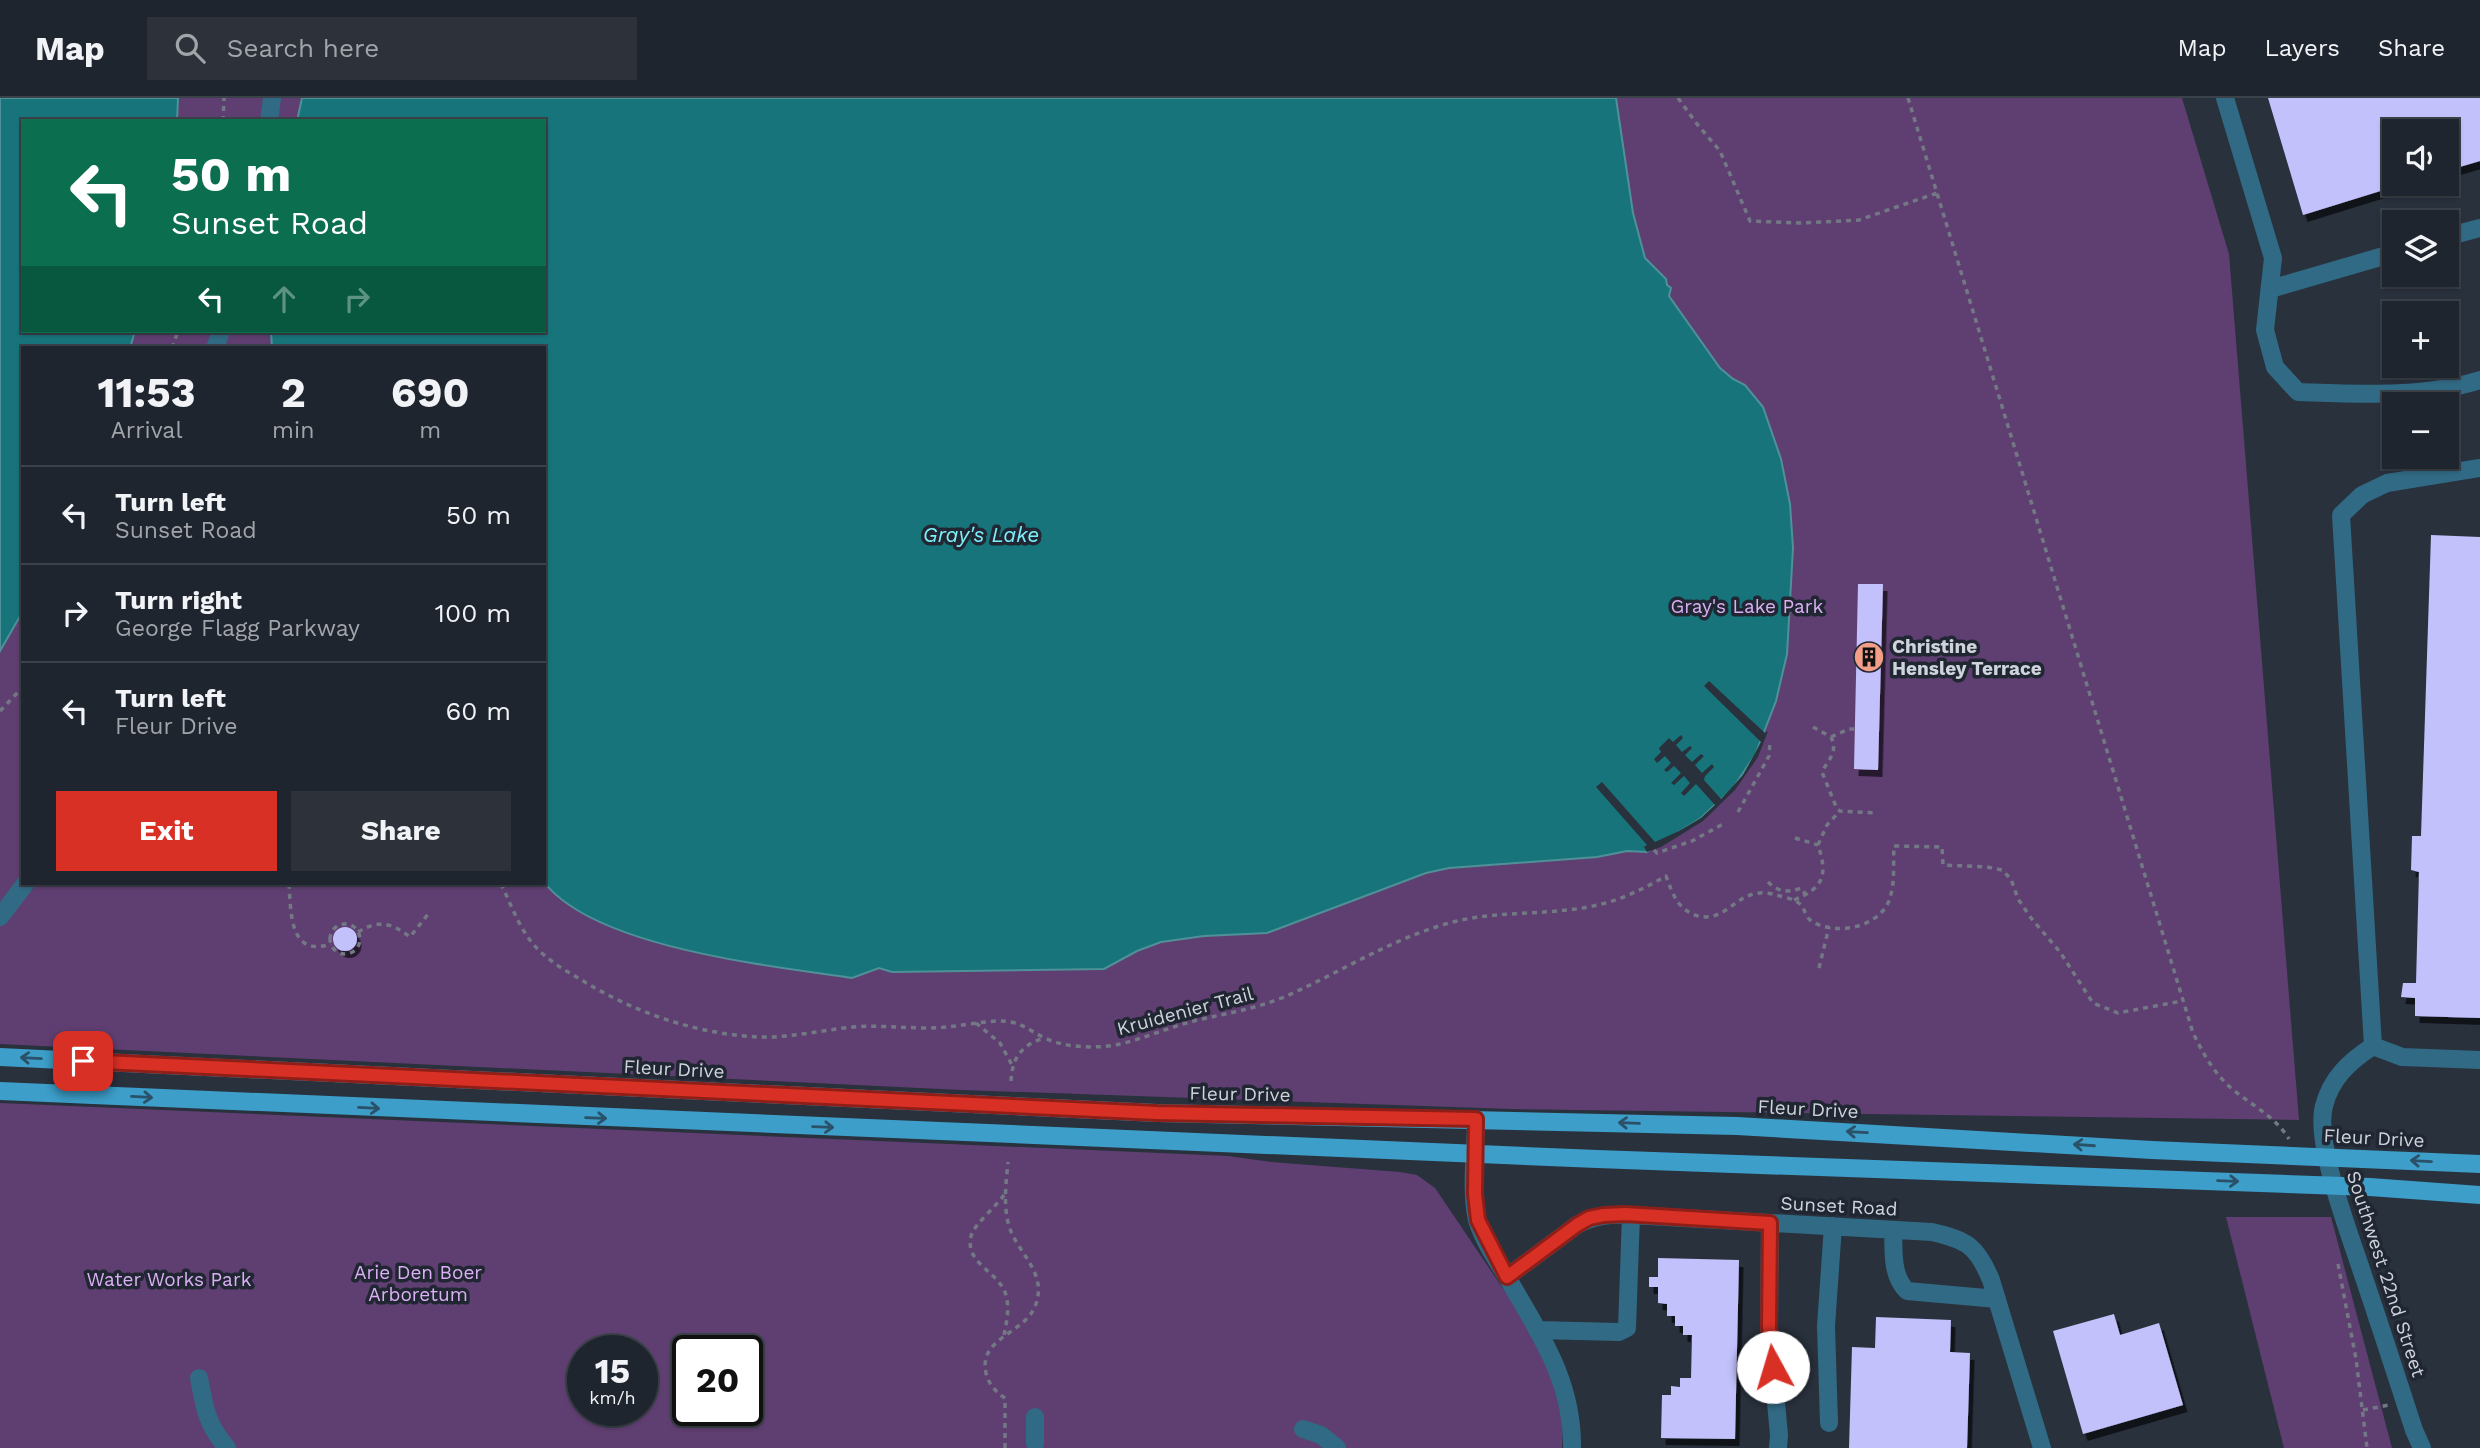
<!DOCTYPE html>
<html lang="en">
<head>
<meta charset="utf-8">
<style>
	body { margin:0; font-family:"Work Sans",sans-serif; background:#2c313a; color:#f1f3f6; height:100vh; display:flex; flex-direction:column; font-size:26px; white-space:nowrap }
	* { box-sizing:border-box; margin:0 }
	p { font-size:23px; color:#a1a5aa }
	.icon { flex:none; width:38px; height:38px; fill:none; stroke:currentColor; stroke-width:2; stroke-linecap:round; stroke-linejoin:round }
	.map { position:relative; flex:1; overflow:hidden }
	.details { position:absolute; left:21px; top:248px; width:525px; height:539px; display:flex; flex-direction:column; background:#1f252e; border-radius:0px; box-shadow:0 2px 5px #0004,0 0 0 2px #3c424a }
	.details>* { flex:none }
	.guide { position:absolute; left:21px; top:21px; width:525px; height:214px; border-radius:0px; box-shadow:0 2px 5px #0004,0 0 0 2px #3c424a; background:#0b6e4f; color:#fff; overflow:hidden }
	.fabs { position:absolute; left:2382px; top:21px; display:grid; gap:14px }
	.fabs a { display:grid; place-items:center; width:77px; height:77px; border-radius:0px; background:#1f252e; box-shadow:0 2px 5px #0004,0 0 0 2px #3c424a; font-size:35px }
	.speed { position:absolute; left:567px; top:1237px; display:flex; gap:14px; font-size:35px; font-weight:700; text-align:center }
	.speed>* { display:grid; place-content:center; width:91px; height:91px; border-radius:50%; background:#1f252e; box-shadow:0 2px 5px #0004,0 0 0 2px #3c424a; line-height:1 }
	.speed small { font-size:18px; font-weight:400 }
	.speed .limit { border:4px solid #111; border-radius:10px; background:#fff; color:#111 }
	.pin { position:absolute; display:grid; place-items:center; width:60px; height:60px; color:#fff; margin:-30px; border-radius:14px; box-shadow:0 4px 10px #0006 }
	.me { position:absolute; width:77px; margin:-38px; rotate:354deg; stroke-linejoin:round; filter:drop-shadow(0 0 5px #0008) }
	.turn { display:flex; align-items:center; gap:24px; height:147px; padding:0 35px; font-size:32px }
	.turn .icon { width:91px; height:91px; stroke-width:2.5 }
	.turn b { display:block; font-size:49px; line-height:60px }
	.lanes { display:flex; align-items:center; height:66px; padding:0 35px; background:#0003; justify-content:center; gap:35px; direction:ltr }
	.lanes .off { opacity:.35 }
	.eta { display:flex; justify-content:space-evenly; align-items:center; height:119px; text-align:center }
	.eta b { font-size:42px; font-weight:700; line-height:49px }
	.button { display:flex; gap:14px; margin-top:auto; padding:14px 35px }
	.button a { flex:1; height:80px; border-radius:0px; background:#d93025; color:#fff; font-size:28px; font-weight:700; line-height:80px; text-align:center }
	.button a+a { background:#2c313a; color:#f1f3f6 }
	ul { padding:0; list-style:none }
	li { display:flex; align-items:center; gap:21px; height:98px; padding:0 35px; border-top:2px solid #3c424a }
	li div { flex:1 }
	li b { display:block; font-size:26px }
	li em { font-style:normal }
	header { display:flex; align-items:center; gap:42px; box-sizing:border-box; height:98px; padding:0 35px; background:#1f252e; border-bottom:2px solid #3c424a }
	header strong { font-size:33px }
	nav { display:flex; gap:38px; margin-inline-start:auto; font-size:24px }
	.search { width:490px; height:63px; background:#2c313a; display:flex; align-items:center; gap:18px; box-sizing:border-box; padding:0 24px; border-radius:0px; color:#a1a5aa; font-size:26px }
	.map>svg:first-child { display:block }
	.green { fill:#5f3f71; fill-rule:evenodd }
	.water { fill:#18747b; stroke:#4f9198; stroke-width:2 }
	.pier { fill:#29313d }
	.building { fill:#c2c1fb; filter:url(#shadow) }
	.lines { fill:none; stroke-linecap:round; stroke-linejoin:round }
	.path { stroke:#737984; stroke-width:3.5; stroke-dasharray:5 5; stroke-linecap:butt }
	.minor { stroke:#316a84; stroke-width:18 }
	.major { stroke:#3c9ec9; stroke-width:18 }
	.oneway { stroke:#2a5168 }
	.route-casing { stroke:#8d1f18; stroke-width:18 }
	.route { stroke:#d93025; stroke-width:12 }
	.labels { text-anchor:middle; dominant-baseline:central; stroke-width:7; stroke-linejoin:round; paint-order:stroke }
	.park-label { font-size:19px; fill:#dcb0f4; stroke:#202733 }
	.poi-label { font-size:19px; font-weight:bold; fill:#cfd4dc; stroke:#202733; text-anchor:start }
	.street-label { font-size:19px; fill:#cfd4dc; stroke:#202733 }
	.water-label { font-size:21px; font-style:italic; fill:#7ef0fa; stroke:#202733 }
</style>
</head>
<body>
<header>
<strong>Map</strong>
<div class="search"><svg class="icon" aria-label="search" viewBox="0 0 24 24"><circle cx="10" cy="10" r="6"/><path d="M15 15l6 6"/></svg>Search here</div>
<nav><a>Map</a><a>Layers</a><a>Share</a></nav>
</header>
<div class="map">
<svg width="2480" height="1350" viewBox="0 0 2480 1350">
	<defs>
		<filter id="shadow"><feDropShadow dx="4.5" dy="7" stdDeviation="0" flood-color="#0009"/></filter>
	</defs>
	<rect width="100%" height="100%" fill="#29313d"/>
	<path class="green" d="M178,0H2182L2229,156L2299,1022L1512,1011L962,992L0,946V553L23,513V786H544V250H130L135,233H544V23H177Z
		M0,1005L1228,1058L1271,1064L1400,1074L1417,1077L1435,1090L1531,1232L1552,1272L1563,1326L1562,1350H0ZM583,1253H642V1312H583ZM688,1253H747V1312H688Z
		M2226,1119H2331L2392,1350H2284Z"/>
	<path class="water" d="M0,0H178L177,23H23V233H135L130,250H23V513L0,553Z
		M302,0H1616L1633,115L1645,160L1666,181L1667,187L1671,190L1669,198L1720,270L1733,281L1745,287L1763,309L1781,361L1790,406L1793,450L1787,556L1776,603L1755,657L1733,690L1701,720L1647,754L1627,753L1597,759L1449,770L1426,775L1267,835L1204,838L1161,844L1137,853L1104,871L892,874L879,870L852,880C772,868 595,850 544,784V250H272L271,233H544V23H297Z"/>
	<path class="pier" d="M1709,583L1765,635L1768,633L1758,659L1735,692L1703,723L1661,749L1647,754L1644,749L1647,747L1596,689L1602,684L1655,744L1679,733L1701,720L1715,707L1696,686L1684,698L1681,695L1690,685L1684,678L1674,687L1671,685L1681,675L1674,668L1667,674L1664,672L1671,665L1665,658L1657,665L1654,661L1661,654L1659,650L1669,640L1673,644L1681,637L1683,640L1676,647L1682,654L1690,648L1692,650L1685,657L1692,664L1701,656L1704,658L1695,667L1702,675L1712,666L1714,669L1705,678L1704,682L1721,701L1743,677L1761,644L1704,588Z"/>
	<path class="building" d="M2268,0H2480V63L2446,73V33H2394V86H2403L2303,117Z
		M2431,437L2480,439V920L2415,918V900L2401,899L2403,885H2416L2419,774L2411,772L2412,738H2421Z
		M1858,486H1883L1878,672L1854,671Z
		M333 841a12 12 0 1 1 24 0a12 12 0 1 1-24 0Z
		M1658,1160L1739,1162L1735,1341L1661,1340L1662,1297H1671V1288L1680,1289V1280H1691L1692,1237H1683V1228H1675V1218H1667V1206L1658,1205V1189H1649V1179H1658Z
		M2114,1216L2120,1237L2159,1225L2183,1307L2083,1336L2053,1233Z
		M1876,1219L1951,1222L1950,1254L1970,1255L1967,1350H1849L1852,1249L1875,1250Z"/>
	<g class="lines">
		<path class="path" d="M1678,0L1697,26L1720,53L1750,123L1800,125L1859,122L1937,95
			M1908,0L2193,935C2203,955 2213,974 2231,990C2251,1007 2275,1018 2289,1041
			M223,23L224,0
			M172,250L178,233
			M0,613L23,589
			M1813,629L1831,639C1838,655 1829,660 1822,674L1837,711L1840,713L1877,715
			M1831,639L1849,631H1855
			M1738,714L1769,658L1770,644
			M1795,740L1818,747
			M1654,752L1657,755L1692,743L1725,725
			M1768,784C1778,794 1788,795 1801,790L1806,797
			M289,786C291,814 289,860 331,846
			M501,786C511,806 519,830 534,847C546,861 564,872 580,881C633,914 695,936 759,939C790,940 822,932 853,929C879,927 903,930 929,930C952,930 975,924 998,923C1021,923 1026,931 1045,940C1065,950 1098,951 1120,946C1146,940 1172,928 1198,922C1228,915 1255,911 1284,899C1342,874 1395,838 1457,823C1504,812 1555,818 1602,806C1625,800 1645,790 1666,778C1673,797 1678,812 1698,818C1729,825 1737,788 1772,796C1782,799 1795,800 1802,808C1805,813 1806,818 1810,822C1835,840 1885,829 1891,796C1895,781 1893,763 1894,748L1942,749L1943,767L1987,769L2002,772L2011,781L2018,801L2031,820L2060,854L2093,905L2118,915L2182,903
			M1794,802C1824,790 1828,777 1818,747L1827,727L1840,713
			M330 841a15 15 0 1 1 30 0a15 15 0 1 1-30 0Z
			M358,834C378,822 391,824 410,839L429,815
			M1819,870L1829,829
			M976,925L1000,945L1012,967
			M1011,983C1012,960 1022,946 1045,940
			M1004,1097C997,1107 975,1127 972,1135C962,1164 996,1172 1005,1194C1010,1208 1007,1223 1004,1237
			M2338,1166L2356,1261L2367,1350
			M2363,1312L2389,1307
			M1005,1350V1300C996,1294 989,1287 986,1275C978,1239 1026,1236 1036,1206C1047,1174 1018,1156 1009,1128C1003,1107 1006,1086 1008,1064"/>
		<path class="minor" d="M2225,0L2273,160L2265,232L2275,269L2298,294C2358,296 2423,300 2480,282
			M269,23L272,0
			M2446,139L2480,130
			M2270,191L2394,155
			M215,250L221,233
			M2480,370L2387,385L2362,397L2341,417L2373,948L2402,959L2480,962
			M0,819L25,786
			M2373,948C2350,963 2331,980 2324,1008C2314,1044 2350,1137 2362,1174C2380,1227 2397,1280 2414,1332L2422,1350
			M1476,1021C1476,1053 1470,1090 1477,1122C1483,1142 1496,1161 1507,1179C1539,1235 1573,1282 1572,1350
			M1770,1125L1769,1229L1779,1337L1778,1350
			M1893,1132C1894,1154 1891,1177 1907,1193L1997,1201
			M1507,1179L1577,1127C1595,1117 1611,1116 1631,1117L1932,1134C1967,1142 1977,1148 1991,1182L2042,1350
			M1537,1232L1619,1234L1627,1230L1631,1117
			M199,1280C205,1311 206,1325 227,1350
			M1829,1325L1826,1228L1833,1128
			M1303,1331L1321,1337L1337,1350
			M1035,1345V1319"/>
		<path class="major" d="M0,959L1157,1015L1737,1028L2152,1052L2480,1066
			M0,993L1597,1061L2370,1089L2480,1097"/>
	</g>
	<defs><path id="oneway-shaft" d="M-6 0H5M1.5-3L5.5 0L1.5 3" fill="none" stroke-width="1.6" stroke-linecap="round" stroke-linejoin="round" transform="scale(1.75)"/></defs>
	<g class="oneway">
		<use href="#oneway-shaft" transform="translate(31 960) rotate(-177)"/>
		<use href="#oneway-shaft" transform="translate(142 999) rotate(3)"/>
		<use href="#oneway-shaft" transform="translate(369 1010) rotate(3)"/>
		<use href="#oneway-shaft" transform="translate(596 1020) rotate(2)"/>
		<use href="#oneway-shaft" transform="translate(1629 1025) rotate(-178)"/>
		<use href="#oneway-shaft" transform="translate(823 1029) rotate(2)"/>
		<use href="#oneway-shaft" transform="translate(1857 1034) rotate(-177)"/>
		<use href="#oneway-shaft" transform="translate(2084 1047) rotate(-176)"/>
		<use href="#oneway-shaft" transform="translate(2421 1063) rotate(-177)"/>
		<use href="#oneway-shaft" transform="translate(2228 1083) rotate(2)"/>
	</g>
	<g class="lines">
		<g class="route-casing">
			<path id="route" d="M83,963L1157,1015L1476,1021L1475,1096L1478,1122L1507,1179L1577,1127L1589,1120L1604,1117L1625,1116L1770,1125L1769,1229L1773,1269"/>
		</g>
		<use href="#route" class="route"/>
	</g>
	<defs>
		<g id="building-disc" transform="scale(1.575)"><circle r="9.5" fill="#f49e88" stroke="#202733"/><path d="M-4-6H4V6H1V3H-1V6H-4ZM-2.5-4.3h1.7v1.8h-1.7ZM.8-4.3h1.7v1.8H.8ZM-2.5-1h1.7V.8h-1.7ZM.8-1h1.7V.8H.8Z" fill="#111"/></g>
	</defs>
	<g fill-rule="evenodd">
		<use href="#building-disc" x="1869" y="559"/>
	</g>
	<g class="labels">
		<g class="park-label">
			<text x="1747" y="508">Gray's Lake Park</text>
			<text x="418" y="1174">Arie Den Boer<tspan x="418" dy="22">Arboretum</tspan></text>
			<text x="169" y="1181">Water Works Park</text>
		</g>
		<g class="poi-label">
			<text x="1892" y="548">Christine<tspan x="1892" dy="22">Hensley Terrace</tspan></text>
		</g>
		<g class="street-label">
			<text transform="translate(1185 913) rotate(-15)">Kruidenier Trail</text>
			<text transform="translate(674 971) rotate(3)">Fleur Drive</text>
			<text transform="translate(1240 996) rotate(1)">Fleur Drive</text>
			<text transform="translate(1808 1011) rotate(3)">Fleur Drive</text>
			<text transform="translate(2374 1040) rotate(3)">Fleur Drive</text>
			<text transform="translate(1839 1108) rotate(3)">Sunset Road</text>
			<text transform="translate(2386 1176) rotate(72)">Southwest 22nd Street</text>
		</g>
		<g class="water-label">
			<text x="981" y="436">Gray's Lake</text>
		</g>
	</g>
</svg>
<div class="fabs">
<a><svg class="icon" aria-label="sound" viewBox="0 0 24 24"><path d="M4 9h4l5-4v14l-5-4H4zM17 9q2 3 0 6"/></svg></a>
<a><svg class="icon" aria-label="layers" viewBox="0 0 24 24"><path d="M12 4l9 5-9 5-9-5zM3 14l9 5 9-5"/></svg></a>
<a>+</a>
<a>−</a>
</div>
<div class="speed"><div>15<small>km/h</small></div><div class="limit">20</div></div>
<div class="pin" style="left:83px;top:963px;background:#d93025"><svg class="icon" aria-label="arrive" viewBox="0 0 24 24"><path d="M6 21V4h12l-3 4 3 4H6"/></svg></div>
<svg class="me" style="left:1773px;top:1269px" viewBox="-20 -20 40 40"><circle r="19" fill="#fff"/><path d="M0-13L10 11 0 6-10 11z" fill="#d93025"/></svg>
<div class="guide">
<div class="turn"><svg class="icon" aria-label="left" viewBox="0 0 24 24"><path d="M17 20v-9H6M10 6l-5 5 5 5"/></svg><div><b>50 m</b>Sunset Road</div></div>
<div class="lanes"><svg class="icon" aria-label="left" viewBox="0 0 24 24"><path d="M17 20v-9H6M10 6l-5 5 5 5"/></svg><svg class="icon off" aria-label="ahead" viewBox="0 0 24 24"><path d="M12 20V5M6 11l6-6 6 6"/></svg><svg class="icon off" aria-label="right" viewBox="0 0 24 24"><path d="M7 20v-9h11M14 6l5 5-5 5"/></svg></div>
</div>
<section class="details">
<div class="eta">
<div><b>11:53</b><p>Arrival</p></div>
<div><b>2</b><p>min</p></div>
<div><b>690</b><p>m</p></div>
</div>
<ul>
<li><svg class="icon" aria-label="left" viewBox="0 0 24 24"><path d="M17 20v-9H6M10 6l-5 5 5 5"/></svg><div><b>Turn left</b><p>Sunset Road</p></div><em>50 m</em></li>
<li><svg class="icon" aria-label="right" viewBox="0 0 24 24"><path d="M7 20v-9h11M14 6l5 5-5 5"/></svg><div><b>Turn right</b><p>George Flagg Parkway</p></div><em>100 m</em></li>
<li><svg class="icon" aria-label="left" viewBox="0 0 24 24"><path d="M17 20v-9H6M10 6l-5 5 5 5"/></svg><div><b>Turn left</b><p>Fleur Drive</p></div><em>60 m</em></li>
</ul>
<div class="button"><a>Exit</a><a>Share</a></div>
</section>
</div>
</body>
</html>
